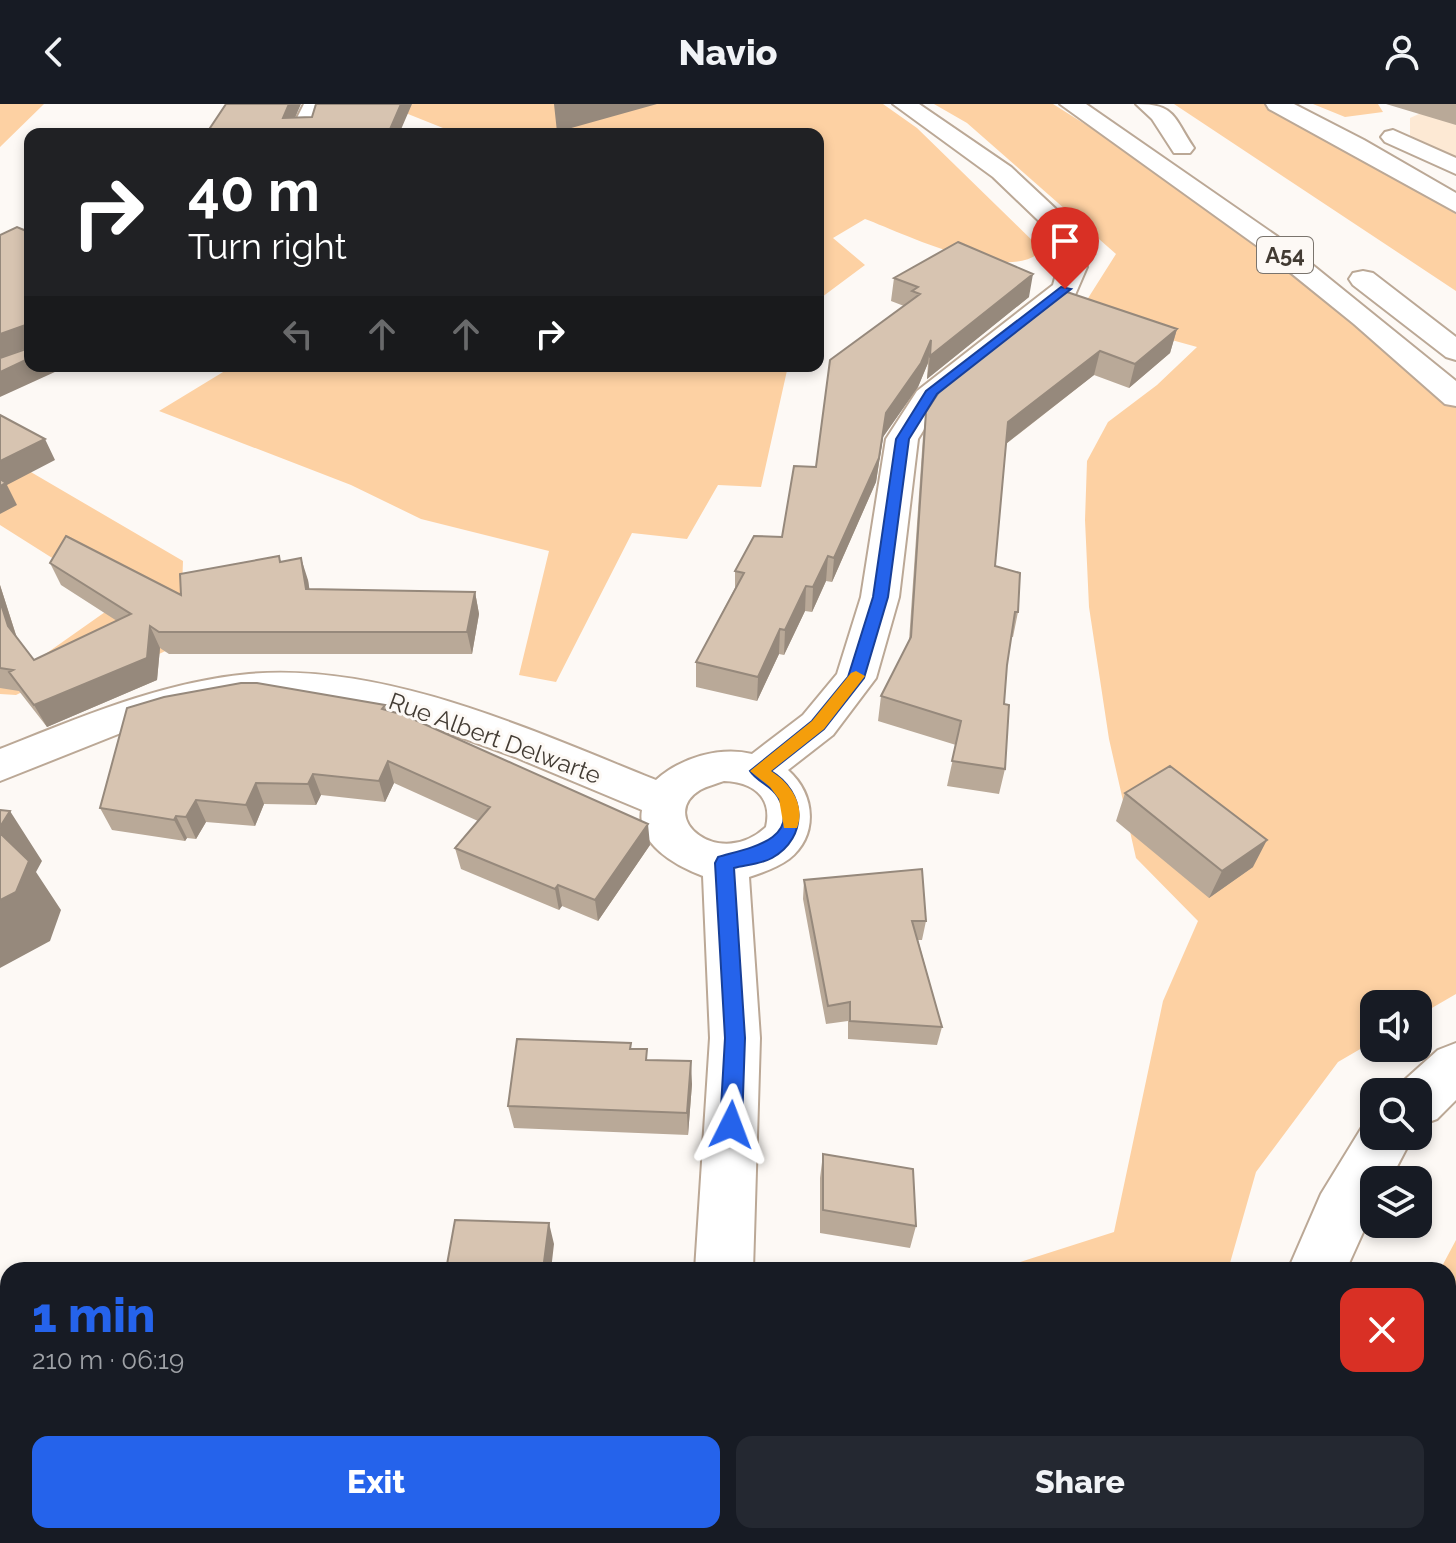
<!DOCTYPE html>
<html lang="en">
<head>
<meta charset="utf-8">
<style>
	body { margin:0; font-family:Raleway,sans-serif; background:#242831; color:#f1f3f6; height:100vh; display:flex; flex-direction:column; font-size:30px; white-space:nowrap }
	* { box-sizing:border-box; margin:0 }
	p { font-size:26px; color:#9ea1a6 }
	.icon { flex:none; width:44px; height:44px; fill:none; stroke:currentColor; stroke-width:2; stroke-linecap:round; stroke-linejoin:round }
	.map { position:relative; flex:1; overflow:hidden }
	.sheet { position:absolute; left:0px; top:1158px; width:1456px; height:282px; display:flex; flex-direction:column; background:#171b24; border-radius:24px 24px 0 0; box-shadow:0 4px 12px #0003 }
	.sheet>* { flex:none }
	.hud { position:absolute; left:24px; top:24px; width:800px; height:244px; border-radius:16px; box-shadow:0 4px 12px #0003; background:#202124; color:#fff; overflow:hidden }
	.controls { position:absolute; left:1360px; top:886px; display:grid; gap:16px }
	.controls a { display:grid; place-items:center; width:72px; height:72px; border-radius:16px; background:#171b24; box-shadow:0 4px 12px #0003; font-size:40px }
	.pin { position:absolute; display:grid; place-items:center; width:68px; height:68px; color:#fff; margin:-82px -34px; border-radius:50% 50% 50% 0; rotate:-45deg; box-shadow:0 0 8px #0007 }
	.pin .icon { rotate:45deg }
	.me { position:absolute; width:88px; margin:-44px; rotate:3deg; stroke-linejoin:round; filter:drop-shadow(0 0 6px #0008) }
	.turn { display:flex; align-items:center; gap:28px; height:168px; padding:0 32px; font-size:36px }
	.turn .icon { width:104px; height:104px; stroke-width:2.5 }
	.turn b { display:block; font-size:56px; line-height:68px }
	.lanes { display:flex; align-items:center; height:76px; padding:0 32px; background:#0003; justify-content:center; gap:40px; direction:ltr }
	.lanes .off { opacity:.35 }
	.round { display:grid; place-items:center; flex:none; width:84px; height:84px; border-radius:16px; background:#242831 }
	.overview { display:flex; align-items:center; justify-content:space-between; height:136px; padding:0 32px }
	h1 { font-size:48px; font-weight:800; line-height:60px; color:#2563eb }
	.primary-button { display:flex; gap:16px; margin-top:auto; padding:16px 32px }
	.primary-button a { flex:1; height:92px; border-radius:16px; background:#2563eb; color:#fff; font-size:32px; font-weight:800; line-height:92px; text-align:center }
	.primary-button a+a { background:#242831; color:#f1f3f6 }
	header { display:flex; justify-content:space-between; align-items:center; height:104px; padding:0 32px; background:#171b24; font-size:36px; font-weight:800 }
	.map>svg:first-child { display:block }
	.built { fill:#fde9d4 }
	.green { fill:#fdd1a3 }
	.lines { fill:none; stroke-linecap:round; stroke-linejoin:round }
	.street-casing { stroke:#bba896; stroke-width:4 }
	.secondary-casing { stroke:#bba896; stroke-width:4 }
	.highway-casing { stroke:#bba896; stroke-width:4 }
	.street { fill:#fff; fill-rule:evenodd }
	.secondary { fill:#fff; fill-rule:evenodd }
	.highway { fill:#fff; fill-rule:evenodd }
	.wall { fill:#b9a998 }
	.shaded-wall { fill:#96897c }
	.building { fill:#d7c4b1; stroke:#96897c; stroke-width:2 }
	.route { fill:#2563eb; stroke:#184099; stroke-width:2 }
	.slow { fill:#f59e0b }
	.labels { text-anchor:middle; dominant-baseline:central; stroke-width:6; stroke-linejoin:round; paint-order:stroke }
	.shield { fill:#fdf9f5; stroke:#7a746d; stroke-width:2 }
	.shield-label { font-size:22px; font-weight:bold; fill:#423b33 }
	.street-label { font-size:24px; fill:#423b33; stroke:#fdf9f5 }
</style>
</head>
<body>
<header><svg class="icon" aria-label="back" viewBox="0 0 24 24"><path d="M15 5l-7 7 7 7"/></svg>Navio<svg class="icon" aria-label="person" viewBox="0 0 24 24"><circle cx="12" cy="8" r="4"/><path d="M4 21q1-7 8-7t8 7"/></svg></header>
<div class="map">
<svg width="1456" height="1439" viewBox="0 0 1456 1439">
	<rect width="100%" height="100%" fill="#fdf9f5"/>
	<path class="built" d="M1441,0H1456V55L1410,36V14Z"/>
	<path class="green" d="M0,0H44L0,43Z
		M406,0H883L917,24L1042,146C1009,182 903,129 865,115L833,134L865,161L818,196V30H458L408,10Z
		M934,0H1053L1126,46L1456,285V890L1418,912V900H1374V937L1338,958L1256,1068L1228,1166H782L783,1159H1017L1114,1128L1163,897L1198,817L1136,754L1109,635L1089,503L1085,416L1087,357L1108,318L1157,281L1197,243L1078,210L1116,150L967,19Z
		M1174,0H1271L1456,110V187Z
		M1313,0H1378L1383,8L1345,13Z
		M233,262H788L761,383L718,381L687,435L632,429L556,578L519,571L549,447L421,415L351,381L159,307Z
		M0,350L183,457L180,540L136,561H77L16,591L0,590V582L115,501L87,476L0,421Z
		M1456,1136V1439H1403L1402,1432H1448V1166H1440Z
		M769,1432H1184V1439H769Z"/>
	<g class="lines">
		<g class="street-casing">
			<path id="street" d="M304,0H326L313,30H289Z
				M893,0H919L1011,63L1057,106L1077,134L1087,163L1075,191L944,293L918,335L899,493L876,574L833,631L788,666C815,690 819,731 789,755C778,763 762,769 749,773L760,934L753,1166H695L710,934L703,772C676,762 636,740 642,706L515,653L396,610L305,598H249L173,612L141,621L0,677V645C81,613 162,578 249,570C385,558 533,627 656,676C680,654 720,642 752,650L803,611L837,570L861,493L886,335L917,287L1053,181L1060,156L1051,134L1039,117L993,73ZM724,677C752,678 773,692 766,723C719,767 656,713 700,686C707,682 716,680 724,677Z
				M1266,0H1294L1364,36L1456,89V108L1269,5Z
				M1393,26L1456,54V70L1385,38L1381,33L1385,28Z
				M684,1432H750V1439H684Z"/>
		</g>
		<g class="secondary-casing">
			<path id="secondary" d="M1456,939V996L1437,1015L1418,1022V988H1396L1399,981L1438,946Z
				M1374,1012V1032H1413L1390,1076H1374V1104L1346,1166H1288L1321,1090L1367,1015Z
				M1246,1432H1312V1439H1246Z"/>
		</g>
		<g class="highway-casing">
			<path id="highway" d="M1060,0H1086L1278,133L1456,277V302L1445,300L1354,220L1260,144Z
				M1136,0C1176,0 1173,13 1194,44L1190,49H1174L1152,15Z
				M1363,167L1373,169L1456,233V256L1446,253L1353,181L1349,175L1353,169Z"/>
		</g>
		<use href="#street" class="street"/>
		<use href="#secondary" class="secondary"/>
		<use href="#highway" class="highway"/>
	</g>
	<path class="wall" d="M1386,0H1456V21Z
		M894,174L1029,193L927,275L928,259L918,283L883,333L876,378L832,478L826,477L812,508L805,507L784,551L779,550L757,597L696,583V558L735,484V467L782,433L816,363L904,202L891,197Z
		M1177,225L1170,249L1129,284L1094,271L1006,340L995,462L1018,508L1013,533H1011L1007,561L1004,600L1005,665L999,690L947,682L956,641L878,617L881,592L909,537L923,332L926,308L950,271Z
		M281,458L308,476L309,485L475,488L479,510L472,550H169L160,544L157,576L47,623L19,587L0,584V481L17,534L34,556L117,517L61,481L50,459L181,491Z
		M385,601L386,606L650,741L598,817L562,802L559,806L461,765L455,744L478,717L394,679L385,698L321,691L316,701L264,700L255,722L206,718L196,735L187,734L185,737L112,726L100,704Z
		M1125,689L1253,763L1209,794L1116,717Z
		M804,776L926,817L922,836H918L942,923L937,941L848,935V917L826,920L803,795Z
		M631,939V945L648,956L692,980L688,1031L514,1024L508,1002Z
		M823,1050L916,1122L910,1144L820,1129V1074Z"/>
	<path class="shaded-wall" d="M289,0H301L288,30L283,14Z
		M401,0H412L399,30H388Z
		M554,0H657L557,28Z
		M1033,170L1029,193L927,275L930,252Z
		M23,222L24,238L27,244L0,254V230Z
		M1177,225L1170,249L1129,284L1135,260Z
		M931,236L928,259L918,283L883,333L876,378L832,478L834,454L886,309Z
		M1100,247L1094,271L1003,342L1008,318Z
		M30,254V262H68L0,293V268Z
		M45,335L55,356L7,381L17,401L0,410V357Z
		M828,452L826,477L812,508L813,483Z
		M301,454L308,476L313,507L306,485Z
		M0,481L20,544L8,522L0,497Z
		M806,482L805,507L784,551L785,526Z
		M475,488L479,510L472,550L467,528Z
		M150,522L160,544L157,576L47,623L34,601Z
		M780,525L779,550L757,597L758,573Z
		M388,657L394,679L385,698L379,677Z
		M313,670L321,691L316,701L308,680Z
		M256,679L264,700L255,722L246,701Z
		M196,696L206,718L196,735L186,713Z
		M10,707L42,757L36,768L61,806L50,837L0,864V723Z
		M176,712L187,734L185,737L174,716Z
		M648,720L650,741L598,817L595,796Z
		M1267,736L1253,763L1209,794L1222,767Z
		M558,781L562,802L559,806L555,785Z
		M691,957L692,980L688,1031L687,1009Z
		M549,1119L554,1140L551,1166H543Z
		M468,1432H479L478,1439H467Z"/>
	<path class="building" d="M226,0H289L283,14L312,13L316,0H401L388,30H206Z
		M30,122V239L24,238L23,222L0,230V131L17,123L24,126Z
		M958,138L1033,170L930,252L931,236L921,259L886,309L879,354L834,454L828,452L813,483L806,482L785,526L780,525L758,573L696,558L744,469L735,467L754,432L782,433L794,362L816,363L830,256L920,190L912,187L918,183L894,174Z
		M1061,186L1177,225L1135,260L1100,247L1008,318L995,462L1020,469L1018,508H1015L1007,561L1004,600L1009,601L1005,665L952,657L961,617L881,592L911,533L926,308L950,271Z
		M30,240V254L0,268V254L29,244Z
		M0,311L45,335L0,357Z
		M0,375L6,379L0,382Z
		M66,432L181,491L180,470L279,452L280,458L301,454L306,485L475,488L467,528H159L150,522L147,554L34,601L9,568L13,566L0,564V497L8,522L34,556L131,510L50,459Z
		M241,579H257L385,601L382,605L404,611L648,720L595,796L558,781L555,785L455,744L490,703L388,657L379,677L313,670L308,680L256,679L246,701L196,696L186,713L176,712L174,716L100,704L127,604L164,593Z
		M1170,662L1267,736L1222,767L1125,689Z
		M0,706L10,707L0,723Z
		M0,729L29,757L16,788L0,796Z
		M922,765L926,817H912L942,923L850,917V898L828,902L804,776Z
		M517,935L631,939L630,945H647L646,956L691,957L687,1009L508,1002Z
		M823,1050L913,1065L916,1122L823,1106Z
		M455,1116L549,1119L543,1166H446Z
		M334,1432H468L467,1439H333Z"/>
	<path class="route" d="M1061,183L1071,185L937,290L909,335L888,493L864,574L824,625L771,667C806,688 809,733 772,754C761,760 746,761 734,764L745,934L742,1021L739,1028L731,1031L723,1028L720,1021L725,934L715,759L718,753C744,745 803,737 778,693C771,681 757,678 750,667L812,617L848,573L873,493L896,335L926,287Z"/>
	<path class="slow" d="M856,567L865,572L824,625L771,667C790,679 806,701 797,724H784L779,695L770,683L750,667L812,617L851,569Z"/>
	<g class="labels">
		<rect class="shield" x="1257" y="133" width="56" height="36" rx="6"/>
		<g class="shield-label">
			<text x="1285" y="151">A54</text>
		</g>
		<g class="street-label">
			<text transform="translate(495 634) rotate(20)">Rue Albert Delwarte</text>
		</g>
	</g>
</svg>
<div class="controls">
<a><svg class="icon" aria-label="sound" viewBox="0 0 24 24"><path d="M4 9h4l5-4v14l-5-4H4zM17 9q2 3 0 6"/></svg></a>
<a><svg class="icon" aria-label="search" viewBox="0 0 24 24"><circle cx="10" cy="10" r="6"/><path d="M15 15l6 6"/></svg></a>
<a><svg class="icon" aria-label="layers" viewBox="0 0 24 24"><path d="M12 4l9 5-9 5-9-5zM3 14l9 5 9-5"/></svg></a>
</div>
<div class="pin" style="left:1065px;top:185px;background:#d93025"><svg class="icon" aria-label="arrive" viewBox="0 0 24 24"><path d="M6 21V4h12l-3 4 3 4H6"/></svg></div>
<svg class="me" style="left:731px;top:1021px" viewBox="-20 -20 40 40"><path d="M0-17L14 15 0 8-14 15z" fill="#2563eb" stroke="#fff" stroke-width="4"/></svg>
<div class="hud">
<div class="turn"><svg class="icon" aria-label="right" viewBox="0 0 24 24"><path d="M7 20v-9h11M14 6l5 5-5 5"/></svg><div><b>40 m</b>Turn right</div></div>
<div class="lanes"><svg class="icon off" aria-label="left" viewBox="0 0 24 24"><path d="M17 20v-9H6M10 6l-5 5 5 5"/></svg><svg class="icon off" aria-label="ahead" viewBox="0 0 24 24"><path d="M12 20V5M6 11l6-6 6 6"/></svg><svg class="icon off" aria-label="ahead" viewBox="0 0 24 24"><path d="M12 20V5M6 11l6-6 6 6"/></svg><svg class="icon" aria-label="right" viewBox="0 0 24 24"><path d="M7 20v-9h11M14 6l5 5-5 5"/></svg></div>
</div>
<section class="sheet">
<div class="overview"><div><h1>1 min</h1><p>210 m · 06:19</p></div><a class="round" style="background:#d93025;color:#fff"><svg class="icon" aria-label="close" viewBox="0 0 24 24"><path d="M6 6l12 12M18 6L6 18"/></svg></a></div>
<div class="primary-button"><a>Exit</a><a>Share</a></div>
</section>
</div>
</body>
</html>
